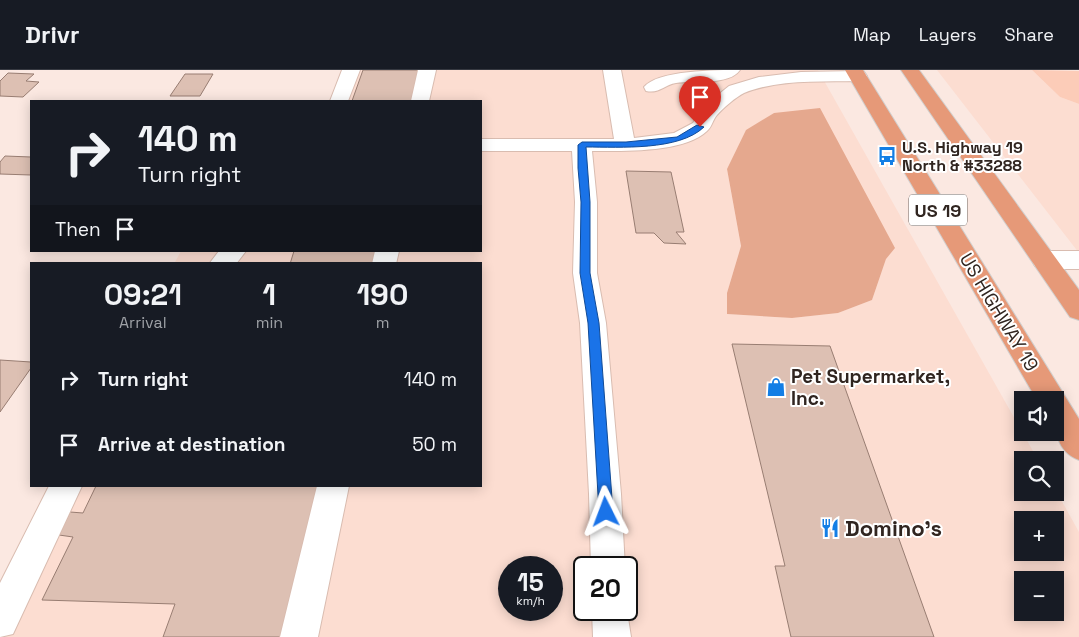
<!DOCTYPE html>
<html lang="en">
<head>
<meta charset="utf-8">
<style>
	body { margin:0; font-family:"Space Grotesk",sans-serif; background:#20242c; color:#f1f3f6; height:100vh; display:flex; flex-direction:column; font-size:19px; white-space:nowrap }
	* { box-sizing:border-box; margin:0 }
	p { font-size:16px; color:#9ea1a6 }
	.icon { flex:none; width:28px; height:28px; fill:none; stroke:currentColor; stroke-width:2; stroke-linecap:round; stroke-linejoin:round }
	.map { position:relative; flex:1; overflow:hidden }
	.side { position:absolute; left:30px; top:192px; width:452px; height:225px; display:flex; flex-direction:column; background:#171b24; border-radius:0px; box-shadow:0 2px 12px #0003 }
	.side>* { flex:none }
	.top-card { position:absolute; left:30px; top:30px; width:452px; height:152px; border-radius:0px; box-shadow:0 2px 12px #0003; background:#171b24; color:#f1f3f6; overflow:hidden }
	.tools { position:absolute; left:1014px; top:321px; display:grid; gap:10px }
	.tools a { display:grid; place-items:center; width:50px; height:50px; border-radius:0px; background:#171b24; box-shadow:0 2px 12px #0003; font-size:25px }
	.speed { position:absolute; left:498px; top:486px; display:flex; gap:10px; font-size:25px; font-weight:700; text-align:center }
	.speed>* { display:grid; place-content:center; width:65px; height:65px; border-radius:50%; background:#171b24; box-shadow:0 2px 12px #0003; line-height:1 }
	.speed small { font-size:12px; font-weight:400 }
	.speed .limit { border:2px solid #111; border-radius:8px; background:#fff; color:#111 }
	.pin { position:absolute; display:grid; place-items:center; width:42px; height:42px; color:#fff; margin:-51px -21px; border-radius:50% 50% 50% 0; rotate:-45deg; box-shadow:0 0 5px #0007 }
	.pin .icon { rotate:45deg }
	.me { position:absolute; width:55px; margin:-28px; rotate:357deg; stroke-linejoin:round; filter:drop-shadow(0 0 4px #0008) }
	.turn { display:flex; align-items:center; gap:18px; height:105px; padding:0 25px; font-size:22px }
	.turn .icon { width:65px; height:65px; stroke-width:2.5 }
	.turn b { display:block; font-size:35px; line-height:42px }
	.then { display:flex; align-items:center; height:48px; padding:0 25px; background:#0003; gap:10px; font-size:19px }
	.eta { display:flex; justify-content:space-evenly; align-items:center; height:85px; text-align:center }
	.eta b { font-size:30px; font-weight:700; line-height:35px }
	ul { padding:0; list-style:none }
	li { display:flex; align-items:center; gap:15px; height:65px; padding:0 25px }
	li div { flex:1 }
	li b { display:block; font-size:19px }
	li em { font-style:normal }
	header { display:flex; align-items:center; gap:30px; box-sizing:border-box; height:70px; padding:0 25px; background:#171b24; border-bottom:1px solid #363941 }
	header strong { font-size:24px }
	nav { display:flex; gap:28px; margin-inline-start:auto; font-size:18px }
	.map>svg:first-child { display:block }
	.built { fill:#fcddd1; fill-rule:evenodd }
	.green { fill:#fcccb8 }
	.forest { fill:#e5a88e }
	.building { fill:#ddc0b3; stroke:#987d72 }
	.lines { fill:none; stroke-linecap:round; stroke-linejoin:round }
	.minor-casing { stroke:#d9bcb0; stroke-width:2 }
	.highway-casing { stroke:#d1cfce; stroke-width:2 }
	.minor { fill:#fff; fill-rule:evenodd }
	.highway { fill:#e69978; fill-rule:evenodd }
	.route { fill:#1a73e8; stroke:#114b97 }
	.labels { text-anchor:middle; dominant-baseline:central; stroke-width:4; stroke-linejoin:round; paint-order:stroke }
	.far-poi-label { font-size:16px; font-weight:bold; fill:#302520; stroke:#fff; text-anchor:start }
	.shield { fill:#fff; stroke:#6e6663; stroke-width:1 }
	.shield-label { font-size:18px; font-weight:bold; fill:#302520 }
	.street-label { font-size:19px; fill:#302520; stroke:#fff }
	.poi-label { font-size:19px; font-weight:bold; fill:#302520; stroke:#fff; text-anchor:start }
	.near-poi-label { font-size:22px; font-weight:bold; fill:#302520; stroke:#fff; text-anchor:start }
</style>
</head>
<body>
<header>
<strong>Drivr</strong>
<nav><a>Map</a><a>Layers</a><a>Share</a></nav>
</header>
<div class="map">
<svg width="1079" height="567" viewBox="0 0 1079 567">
	<rect width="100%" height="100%" fill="#fbe8e1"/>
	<path class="built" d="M347,0H818L1038,390H1022V422H1055V419L1079,462V567H0V532L60,416H481V194H174L181,181H481V31H335ZM774,43L886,189L872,230L838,243L792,248L727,244V223L741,176L727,99L746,61ZM1022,450H1055V482H1022ZM509,498H551V540H509ZM584,498H626V540H584ZM1022,510H1055V542H1022Z
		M937,0H1032L1060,27L1079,34V183Z"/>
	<path class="green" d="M1032,0L1079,1V34L1060,27Z"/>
	<path class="forest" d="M820,38L895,178L886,189L872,230L838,243L792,248L727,244V223L741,176L727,99L746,60L774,43Z"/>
	<path class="building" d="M363,0H419L412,31H352Z
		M8,3L34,4L26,11L39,12L23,27L0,26V11Z
		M185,4H213L200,26H170Z
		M5,86L31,87V105L0,104V92Z
		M626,101L671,102L684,162H676L686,174L664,173L654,163H636Z
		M294,181H377L374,194H290Z
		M732,274L830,276L934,567H791L775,496H785Z
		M0,290L31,292V298L0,342Z
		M96,416H322L286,567H163L175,534L42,530L73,467L59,465L70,442L83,443Z"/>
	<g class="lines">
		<g class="minor-casing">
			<path id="minor" d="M342,0H360L348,31H330Z
				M418,0H436L429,31H411Z
				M603,0H621L634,68L674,63L693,53L703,37L729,16L759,7L801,2L858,1L864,2L867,6L864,10L858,11C821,12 779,9 744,23C736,27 723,38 717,45C713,49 712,57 707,61C684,83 623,81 592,81L597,132V203L606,253L621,424L625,498H591L589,424L580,253L573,203L575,132L572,81H481V69H614Z
				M740,0C729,16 693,10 676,13C664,15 659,24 646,21L644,17C658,0 716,0 740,0Z
				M219,181H246L236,194H209Z
				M375,181H399L396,194H372Z
				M1044,181H1079V199H1044L1035,196L1032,190L1035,184Z
				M49,416H82L13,564L0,567V513Z
				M317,416H349L318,567H280Z
				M626,535L631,567H593L592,540H626Z"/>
		</g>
		<g class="highway-casing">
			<path id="highway" d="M845,0H863L1079,349V390C1053,380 1055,354 1055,330H1037Z
				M901,0H919L1079,220V250L1070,247Z"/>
		</g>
		<use href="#minor" class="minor"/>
		<use href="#highway" class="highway"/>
	</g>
	<path class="route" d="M697,55L704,57C679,81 620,77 586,77L590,132V203L599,253L613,442L611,447L606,449L601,447L599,442L588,253L580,203L581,132L578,98V75L582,72H626L677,67Z"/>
	<defs>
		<g id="bus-bare" transform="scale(1.5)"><path d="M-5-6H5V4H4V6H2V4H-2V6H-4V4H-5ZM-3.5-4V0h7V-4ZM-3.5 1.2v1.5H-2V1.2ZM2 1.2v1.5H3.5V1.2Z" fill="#137ee5" stroke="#fff" stroke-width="2.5" paint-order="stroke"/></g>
		<g id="shop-bare" transform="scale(1.5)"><path d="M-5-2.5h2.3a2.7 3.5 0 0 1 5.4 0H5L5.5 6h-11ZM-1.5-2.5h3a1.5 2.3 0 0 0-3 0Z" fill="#137ee5" stroke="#fff" stroke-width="2.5" paint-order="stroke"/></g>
		<g id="restaurant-bare" transform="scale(1.5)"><path d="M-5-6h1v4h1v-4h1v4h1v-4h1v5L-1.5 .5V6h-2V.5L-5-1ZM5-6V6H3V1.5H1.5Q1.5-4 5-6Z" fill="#137ee5" stroke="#fff" stroke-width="2.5" paint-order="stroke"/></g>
	</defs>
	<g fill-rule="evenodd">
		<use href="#bus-bare" x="887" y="86"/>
		<use href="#shop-bare" x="776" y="317"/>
		<use href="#restaurant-bare" x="830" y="458"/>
	</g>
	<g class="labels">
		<g class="far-poi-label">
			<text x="902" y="77">U.S. Highway 19<tspan x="902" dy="18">North &amp; #33288</tspan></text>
		</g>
		<rect class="shield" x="909" y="124.5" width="58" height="31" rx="4"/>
		<g class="shield-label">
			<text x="938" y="140">US 19</text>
		</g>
		<g class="street-label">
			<text transform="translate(999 242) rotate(59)">US HIGHWAY 19</text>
		</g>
		<g class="poi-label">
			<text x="791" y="306">Pet Supermarket,<tspan x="791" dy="22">Inc.</tspan></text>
		</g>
		<g class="near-poi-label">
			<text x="845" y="458">Domino's</text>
		</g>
	</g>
</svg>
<div class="tools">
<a><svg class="icon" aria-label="sound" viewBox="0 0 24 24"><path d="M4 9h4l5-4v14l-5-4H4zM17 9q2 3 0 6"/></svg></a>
<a><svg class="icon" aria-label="search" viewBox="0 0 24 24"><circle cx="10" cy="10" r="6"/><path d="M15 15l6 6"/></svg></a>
<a>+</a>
<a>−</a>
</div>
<div class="speed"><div>15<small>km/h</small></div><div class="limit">20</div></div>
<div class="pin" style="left:700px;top:57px;background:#d93025"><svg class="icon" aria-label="arrive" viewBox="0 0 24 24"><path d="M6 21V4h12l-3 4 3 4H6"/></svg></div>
<svg class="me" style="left:606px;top:442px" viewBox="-20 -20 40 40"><path d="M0-17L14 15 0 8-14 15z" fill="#1a73e8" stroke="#fff" stroke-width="4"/></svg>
<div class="top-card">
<div class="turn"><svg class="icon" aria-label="right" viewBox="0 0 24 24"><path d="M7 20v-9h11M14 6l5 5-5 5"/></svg><div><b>140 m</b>Turn right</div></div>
<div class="then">Then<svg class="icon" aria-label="arrive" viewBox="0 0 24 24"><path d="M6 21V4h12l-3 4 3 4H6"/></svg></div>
</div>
<section class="side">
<div class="eta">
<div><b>09:21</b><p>Arrival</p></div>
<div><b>1</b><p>min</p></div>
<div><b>190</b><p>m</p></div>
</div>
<ul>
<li><svg class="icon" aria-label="right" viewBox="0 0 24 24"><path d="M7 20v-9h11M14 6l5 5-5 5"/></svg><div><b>Turn right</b></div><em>140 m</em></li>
<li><svg class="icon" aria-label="arrive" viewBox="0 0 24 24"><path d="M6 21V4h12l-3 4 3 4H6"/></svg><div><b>Arrive at destination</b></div><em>50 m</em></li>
</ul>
</section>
</div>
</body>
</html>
